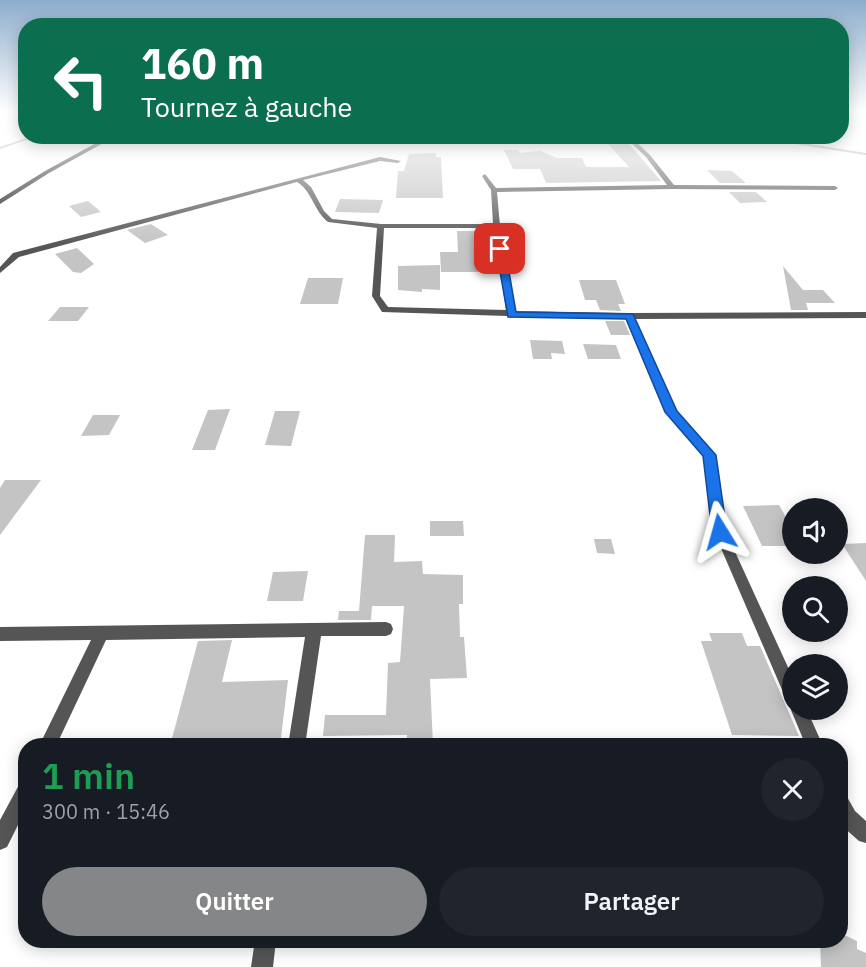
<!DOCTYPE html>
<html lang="fr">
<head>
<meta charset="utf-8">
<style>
	body { margin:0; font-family:"IBM Plex Sans",sans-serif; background:#20242c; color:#f1f3f6; height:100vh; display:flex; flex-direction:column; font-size:22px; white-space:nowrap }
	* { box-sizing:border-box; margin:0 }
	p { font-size:20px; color:#9ea1a6 }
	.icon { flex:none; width:33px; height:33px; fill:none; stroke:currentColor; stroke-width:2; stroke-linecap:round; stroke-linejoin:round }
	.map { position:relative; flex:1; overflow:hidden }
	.side { position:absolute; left:18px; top:738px; width:830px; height:210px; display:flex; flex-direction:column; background:#171b24; border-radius:24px; box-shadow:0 3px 15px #0003 }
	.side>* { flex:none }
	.top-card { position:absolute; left:18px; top:18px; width:831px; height:126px; border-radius:24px; box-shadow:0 3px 15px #0003; background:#0b6e4f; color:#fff; overflow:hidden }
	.controls { position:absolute; left:782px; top:498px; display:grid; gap:12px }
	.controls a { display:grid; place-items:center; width:66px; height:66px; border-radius:50%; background:#171b24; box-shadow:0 3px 15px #0003; font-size:30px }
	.pin { position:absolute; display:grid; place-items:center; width:51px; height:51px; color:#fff; margin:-26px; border-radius:12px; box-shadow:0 3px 9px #0006 }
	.me { position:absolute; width:66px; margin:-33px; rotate:352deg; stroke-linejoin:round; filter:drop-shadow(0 0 4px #0008) }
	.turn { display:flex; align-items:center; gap:21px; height:126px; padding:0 24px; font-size:27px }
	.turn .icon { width:78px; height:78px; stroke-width:2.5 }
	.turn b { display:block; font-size:42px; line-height:51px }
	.round { display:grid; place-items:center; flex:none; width:63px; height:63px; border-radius:32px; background:#20242c }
	.summary { display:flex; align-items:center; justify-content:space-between; height:102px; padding:0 24px }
	h1 { font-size:36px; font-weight:600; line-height:45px; color:#1e9e55 }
	.cta { display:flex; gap:12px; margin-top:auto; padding:12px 24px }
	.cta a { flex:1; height:69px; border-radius:36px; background:#858687; color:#fff; font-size:24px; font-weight:600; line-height:69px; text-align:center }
	.cta a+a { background:#20242c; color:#f1f3f6 }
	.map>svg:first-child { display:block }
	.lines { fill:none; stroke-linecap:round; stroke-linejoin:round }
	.stream { stroke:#a3a3a3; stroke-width:2 }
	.building { fill:#c4c4c4 }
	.street { fill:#555; fill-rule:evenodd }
	.secondary { fill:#222; fill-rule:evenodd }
	.route { fill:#1a73e8; stroke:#114b97; stroke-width:1.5 }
</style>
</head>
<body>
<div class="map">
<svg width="866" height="967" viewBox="0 0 866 967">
	<rect width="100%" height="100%" fill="#fff"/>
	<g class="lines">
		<path class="stream" d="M751,136L866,154
			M0,148L35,136"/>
	</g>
	<path class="building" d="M608,144H629L661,181L546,183L540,169H513L504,150H518L520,153L540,151L557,158H582L586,167H629Z
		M436,153V157H441L443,198H396L398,171H404L409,154Z
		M707,170L732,171L746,183H720Z
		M729,192H756L767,202L740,203Z
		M340,199L383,200L379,213L335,212Z
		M88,201L101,212L81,217L69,206Z
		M151,224L168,235L145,243L127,230Z
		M457,231H479L485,272H441L440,252H458Z
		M77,248L94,264L81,273L73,272L55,254Z
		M440,265V290L422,289V292L398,290V266Z
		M783,266L803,290H823L835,303H806L808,310H791Z
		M308,278H343L338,304H300Z
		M579,280H616L625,304H618L621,311L600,310L596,300H585Z
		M60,307H89L78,321H48Z
		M605,321H624L630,335H611Z
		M530,340L562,341L565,354L551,353L552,359H533Z
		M583,344L616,345L621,359H588Z
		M230,409L215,450H192L208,410Z
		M275,411H300L291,446L265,445Z
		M93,415H120L109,435L81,436Z
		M5,480H41L0,535V488Z
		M779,505L792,528V546H762L743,506Z
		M430,521H463L464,536H430Z
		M365,535H395L394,562L422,561L423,574L463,575V604H459L460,637H464L467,678L430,679L433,746H407V735L323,736L325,715H386L388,663L400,662L404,606H372L371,620H338L339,611H359Z
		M594,539H611L615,554L597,553Z
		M866,543V581L842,544Z
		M308,571L303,601H267L273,572Z
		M709,633H742L747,646H760L799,736L732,735L701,641H712Z
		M232,640L222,682L288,680L280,746H170L198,641Z
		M840,933L857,941V949L866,953V967H821L820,940H840Z"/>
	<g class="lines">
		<path class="street" d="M624,136H630L650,155L674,185L835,186L838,188L835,190L672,189L497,192L500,226L515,311L629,313L866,312V318L635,319L676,411L715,455L726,532L792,676V702L786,699L714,532L703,456L666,412L626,319L515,316L511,318L507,316L382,312L372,296L377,228L328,222C314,211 312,191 297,182L19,257L0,273V267L13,253L380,157L401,161L398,163L380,161L303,180L311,187L324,211L332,219L381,224H493L491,190L482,176L485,174L496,188L667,185L646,157ZM384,228H494L506,310L388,307L380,296Z
			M386,622L391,624L393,629L391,634L386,636H321L305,746H288L305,637L106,640L56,746H39L91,640L0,641V627Z
			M792,707V710H807L823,746H806L791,710Z
			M26,780V809L7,847L0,850V820L20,783Z
			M840,792L846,795L855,811L866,821V843L859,841L841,825Z
			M255,940H276L273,967H251Z"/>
		<path class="secondary" d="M109,136H116L49,173L0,204V199L45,171Z"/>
	</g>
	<linearGradient id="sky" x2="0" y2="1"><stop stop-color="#8cadcc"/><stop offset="0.45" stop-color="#fff"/><stop offset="1" stop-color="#fff" stop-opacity="0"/></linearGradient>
	<rect width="866" height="247" fill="url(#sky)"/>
	<path class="route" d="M500,246L505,249L516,312L633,314L677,411L716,455L727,532L725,536H714L712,532L703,456L665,412L626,319L508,317L496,249Z"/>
</svg>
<div class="controls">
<a><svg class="icon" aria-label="sound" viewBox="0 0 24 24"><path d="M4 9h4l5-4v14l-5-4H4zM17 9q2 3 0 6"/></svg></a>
<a><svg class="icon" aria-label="search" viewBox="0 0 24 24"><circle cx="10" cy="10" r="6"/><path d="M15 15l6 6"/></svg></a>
<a><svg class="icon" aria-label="layers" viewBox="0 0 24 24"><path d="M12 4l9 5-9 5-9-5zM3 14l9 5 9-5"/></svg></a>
</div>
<div class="pin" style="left:500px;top:249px;background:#d93025"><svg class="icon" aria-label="arrive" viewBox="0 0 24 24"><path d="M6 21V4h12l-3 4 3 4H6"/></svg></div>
<svg class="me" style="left:720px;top:532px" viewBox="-20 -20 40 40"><path d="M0-17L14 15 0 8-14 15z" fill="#1a73e8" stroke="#fff" stroke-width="4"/></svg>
<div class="top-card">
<div class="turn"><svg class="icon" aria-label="left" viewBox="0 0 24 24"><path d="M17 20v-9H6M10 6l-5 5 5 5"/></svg><div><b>160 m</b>Tournez à gauche</div></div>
</div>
<section class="side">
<div class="summary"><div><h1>1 min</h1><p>300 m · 15:46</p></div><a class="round"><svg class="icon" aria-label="close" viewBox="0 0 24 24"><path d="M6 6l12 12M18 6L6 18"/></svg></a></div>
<div class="cta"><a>Quitter</a><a>Partager</a></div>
</section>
</div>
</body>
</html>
